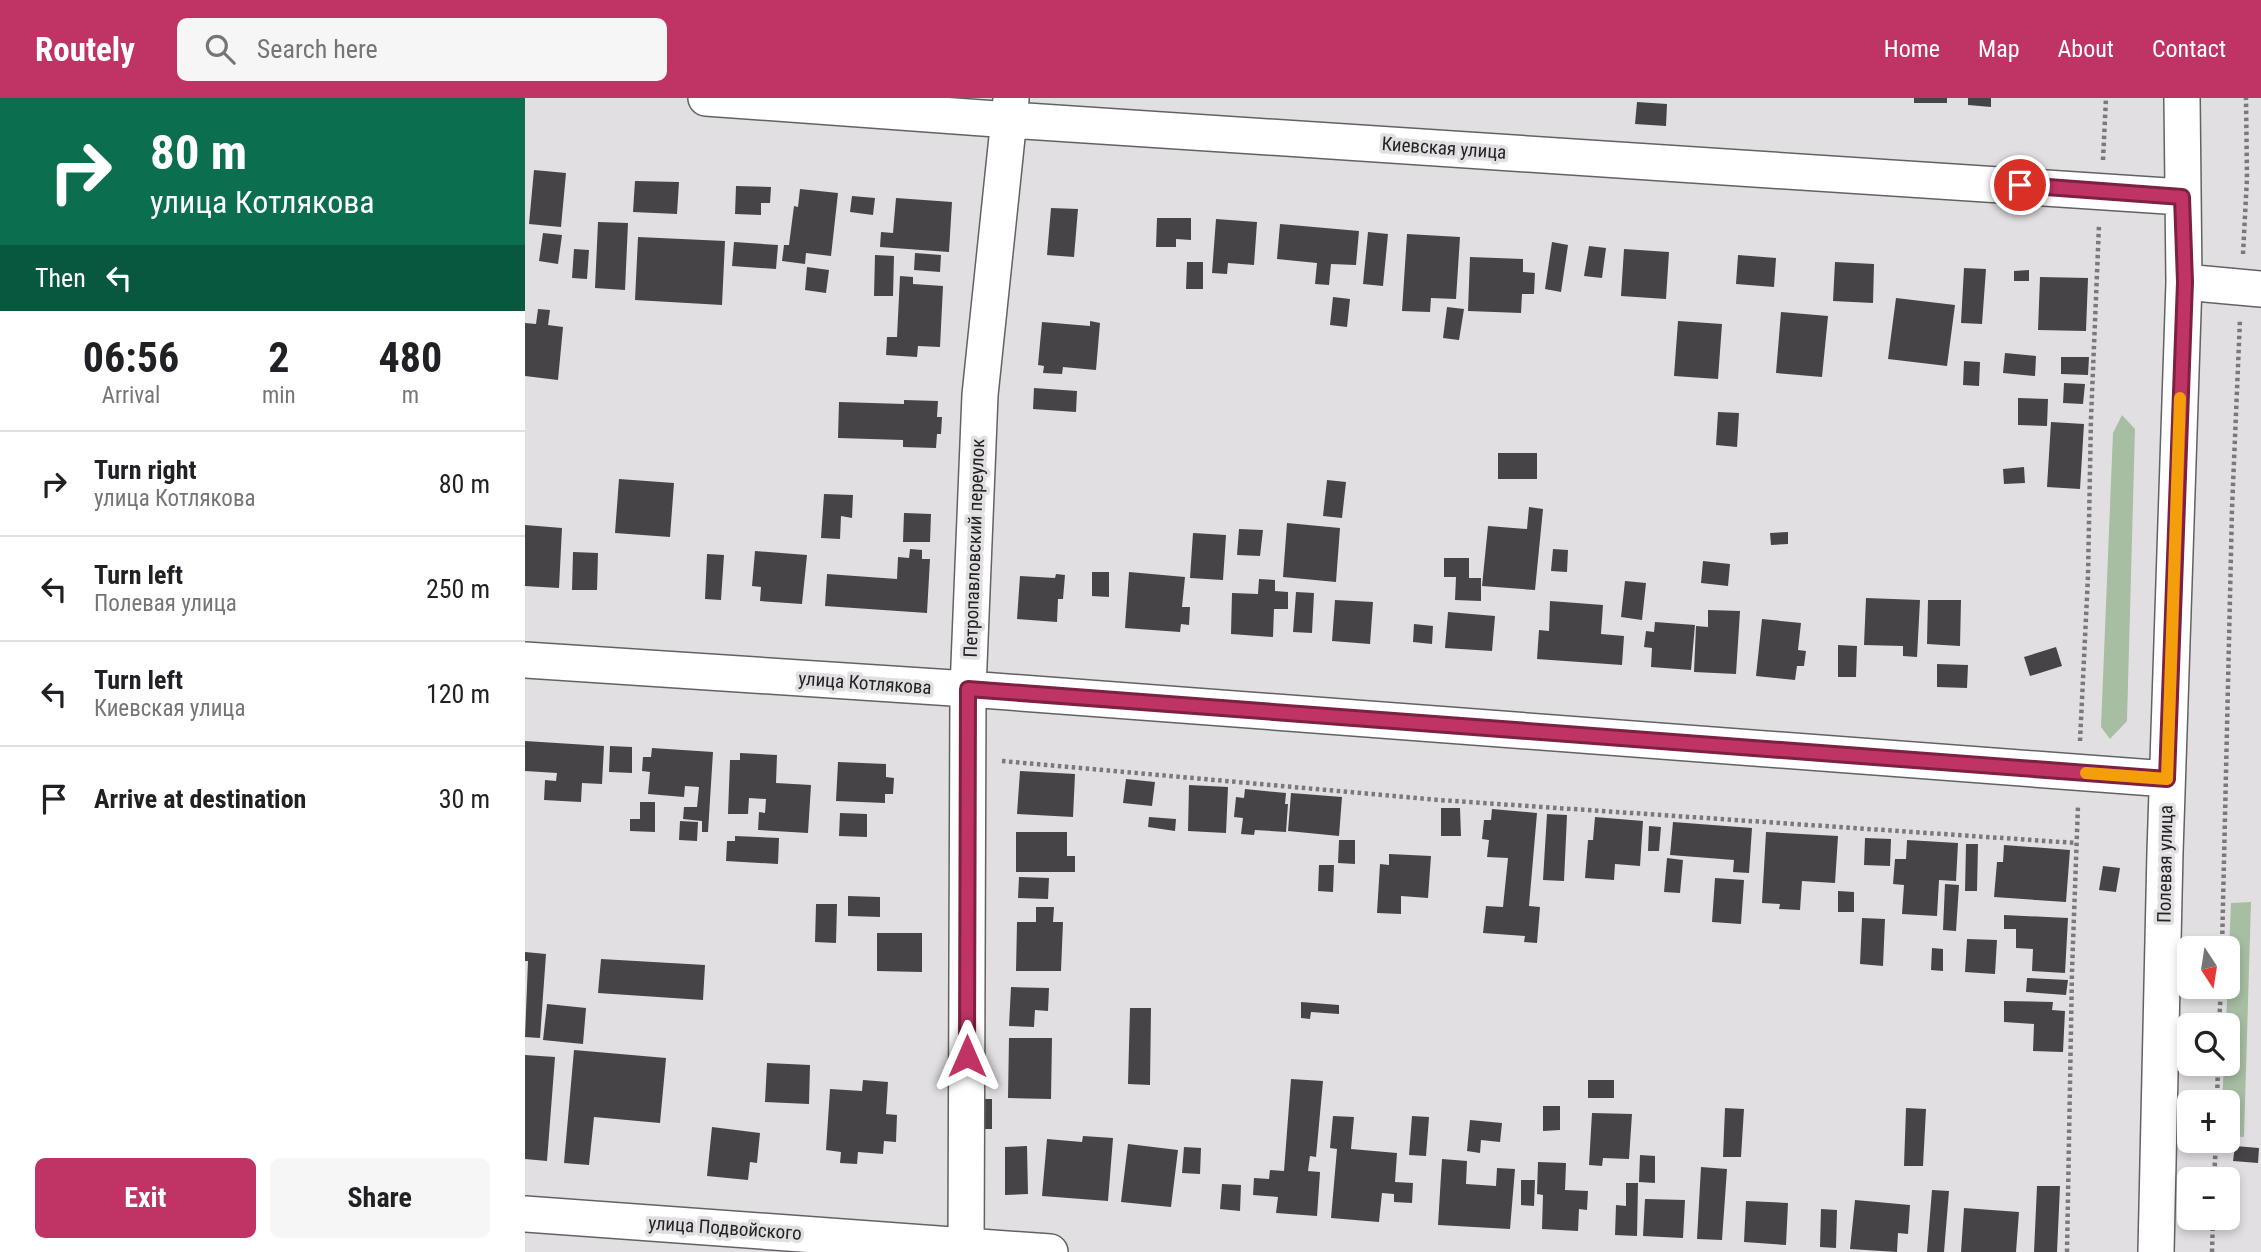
<!DOCTYPE html>
<html lang="en">
<head>
<meta charset="utf-8">
<style>
	body { margin:0; font-family:"Roboto Condensed",sans-serif; background:#f6f6f6; color:#202124; height:100vh; display:flex; flex-direction:column; font-size:26px; white-space:nowrap }
	* { box-sizing:border-box; margin:0 }
	p { font-size:23px; color:#757577 }
	.icon { flex:none; width:38px; height:38px; fill:none; stroke:currentColor; stroke-width:2; stroke-linecap:round; stroke-linejoin:round }
	.map { position:relative; flex:1; overflow:hidden }
	.side { display:flex; flex-direction:column; background:#fff; width:525px }
	.side>* { flex:none }
	.banner { background:#0b6e4f; color:#fff; overflow:hidden }
	.needle { width:46px; rotate:168deg }
	.fabs { position:absolute; left:1652px; top:838px; display:grid; gap:14px }
	.fabs a { display:grid; place-items:center; width:63px; height:63px; border-radius:10px; background:#fff; box-shadow:0 4px 10px #0003; font-size:35px }
	.pin { position:absolute; display:grid; place-items:center; width:60px; height:60px; color:#fff; margin:-30px; border:4px solid #fff; border-radius:50%; box-shadow:0 2px 7px #0007 }
	.me { position:absolute; width:77px; margin:-38px; rotate:0deg; stroke-linejoin:round; filter:drop-shadow(0 0 5px #0008) }
	.turn { display:flex; align-items:center; gap:24px; height:147px; padding:0 35px; font-size:32px }
	.turn .icon { width:91px; height:91px; stroke-width:2.5 }
	.turn b { display:block; font-size:49px; line-height:60px }
	.then { display:flex; align-items:center; height:66px; padding:0 35px; background:#0003; gap:14px; font-size:26px }
	.eta { display:flex; justify-content:space-evenly; align-items:center; height:119px; text-align:center }
	.eta b { font-size:42px; font-weight:700; line-height:49px }
	.action { display:flex; gap:14px; margin-top:auto; padding:14px 35px }
	.action a { flex:1; height:80px; border-radius:10px; background:#bf3365; color:#fff; font-size:28px; font-weight:700; line-height:80px; text-align:center }
	.action a+a { background:#f6f6f6; color:#202124 }
	ul { padding:0; list-style:none }
	li { display:flex; align-items:center; gap:21px; height:105px; padding:0 35px; border-top:2px solid #e0e0e0 }
	li div { flex:1 }
	li b { display:block; font-size:26px }
	li em { font-style:normal }
	header { display:flex; align-items:center; gap:42px; box-sizing:border-box; height:98px; padding:0 35px; background:#bf3365; color:#fff }
	header strong { font-size:33px }
	nav { display:flex; gap:38px; margin-inline-start:auto; font-size:24px }
	.search { width:490px; height:63px; background:#f6f6f6; display:flex; align-items:center; gap:18px; box-sizing:border-box; padding:0 24px; border-radius:10px; color:#757577; font-size:26px }
	main { display:flex; flex:1; min-height:0 }
	.map>svg:first-child { display:block }
	.green { fill:#a7bea3 }
	.building { fill:#474447 }
	.lines { fill:none; stroke-linecap:round; stroke-linejoin:round }
	.minor-casing { stroke:#646164; stroke-width:38 }
	.path { stroke:#7a787b; stroke-width:4.5; stroke-dasharray:3.5 3.5; stroke-linecap:butt }
	.minor { stroke:#fff; stroke-width:35 }
	.route-casing { stroke:#7c2142; stroke-width:18 }
	.route { stroke:#bf3365; stroke-width:12 }
	.slow { stroke:#f59e0b; stroke-width:12 }
	.labels { text-anchor:middle; dominant-baseline:central; stroke-width:7; stroke-linejoin:round; paint-order:stroke }
	.street-label { font-size:19px; fill:#242324; stroke:#e2dfe3 }
</style>
</head>
<body>
<header>
<strong>Routely</strong>
<div class="search"><svg class="icon" aria-label="search" viewBox="0 0 24 24"><circle cx="10" cy="10" r="6"/><path d="M15 15l6 6"/></svg>Search here</div>
<nav><a>Home</a><a>Map</a><a>About</a><a>Contact</a></nav>
</header>
<main>
<section class="side">
<div class="banner">
<div class="turn"><svg class="icon" aria-label="right" viewBox="0 0 24 24"><path d="M7 20v-9h11M14 6l5 5-5 5"/></svg><div><b>80 m</b>улица Котлякова</div></div>
<div class="then">Then<svg class="icon" aria-label="left" viewBox="0 0 24 24"><path d="M17 20v-9H6M10 6l-5 5 5 5"/></svg></div>
</div>
<div class="eta">
<div><b>06:56</b><p>Arrival</p></div>
<div><b>2</b><p>min</p></div>
<div><b>480</b><p>m</p></div>
</div>
<ul>
<li><svg class="icon" aria-label="right" viewBox="0 0 24 24"><path d="M7 20v-9h11M14 6l5 5-5 5"/></svg><div><b>Turn right</b><p>улица Котлякова</p></div><em>80 m</em></li>
<li><svg class="icon" aria-label="left" viewBox="0 0 24 24"><path d="M17 20v-9H6M10 6l-5 5 5 5"/></svg><div><b>Turn left</b><p>Полевая улица</p></div><em>250 m</em></li>
<li><svg class="icon" aria-label="left" viewBox="0 0 24 24"><path d="M17 20v-9H6M10 6l-5 5 5 5"/></svg><div><b>Turn left</b><p>Киевская улица</p></div><em>120 m</em></li>
<li><svg class="icon" aria-label="arrive" viewBox="0 0 24 24"><path d="M6 21V4h12l-3 4 3 4H6"/></svg><div><b>Arrive at destination</b></div><em>30 m</em></li>
</ul>
<div class="action"><a>Exit</a><a>Share</a></div>
</section>
<div class="map">
<svg width="1736" height="1154" viewBox="0 0 1736 1154">
	<rect width="100%" height="100%" fill="#e2dfe3"/>
	<path class="green" d="M1597,317L1610,331L1602,623L1585,641L1576,629L1588,335Z
		M1726,804L1719,1039L1703,1038V1004H1697L1699,966H1703V928L1701,927L1706,805Z"/>
	<path class="building" d="M1389,0H1422V5H1389Z
		M1443,0H1466V9L1443,7Z
		M1112,4L1142,6L1141,28L1110,26Z
		M9,72L41,75L36,129L4,126Z
		M110,83L154,84L152,116L108,114Z
		M211,88L246,89L245,105H236V117L210,116Z
		M275,91L313,95L306,158L281,155L280,166L257,163L259,147H264L269,108L273,109Z
		M327,98L350,100L348,117L325,114Z
		M371,100L427,104L424,154L355,149L356,134L368,135Z
		M526,110L553,111L549,159L522,157Z
		M632,120H666V142L651,141V149H631Z
		M691,121L732,124L729,167L703,165L702,176L687,175Z
		M73,124L103,125L100,192L70,190Z
		M755,126L834,133L831,167L806,166L804,187L790,186L792,165L752,161Z
		M843,134L863,136L858,188L838,186Z
		M18,135L37,137L33,166L14,163Z
		M882,136L935,139L931,201L906,200L905,214L877,213Z
		M113,139L200,143L197,207L110,202Z
		M209,144L253,147L251,171L207,168Z
		M1027,144L1043,147L1036,194L1020,191Z
		M1064,148L1081,150L1077,180L1059,178Z
		M49,151L64,152L62,181L47,180Z
		M1099,151L1144,154L1141,201L1096,198Z
		M390,155L416,157L415,174L389,172Z
		M350,157L369,158L368,198H349Z
		M1213,157L1251,160L1249,189L1211,186Z
		M945,159L998,161V174L1010,175L1009,196H997L996,215L943,213Z
		M662,164H678V191H661Z
		M1310,164L1349,166L1348,205L1308,203Z
		M282,169L304,172L301,195L280,192Z
		M1439,170L1461,171L1457,226L1436,225Z
		M1504,172V183H1489V173Z
		M375,178L388,179V186L418,188L415,249L393,248L392,259L361,257L362,239H372Z
		M1515,179L1563,180L1561,233L1513,232Z
		M808,199L825,201L822,229L805,227Z
		M1371,200L1430,207L1422,268L1363,261Z
		M922,209L939,211L934,242L918,240Z
		M13,211L25,212L23,227L38,229L33,282L0,278V225L11,226Z
		M1256,214L1303,218L1297,279L1251,275Z
		M565,223L575,225L571,272L538,269L537,276L518,275L519,268L513,267L517,224L565,228Z
		M1153,223L1197,226L1193,281L1149,278Z
		M1480,255L1511,258L1510,278L1478,275Z
		M1536,259H1564L1563,277L1536,276Z
		M1439,263L1455,264L1454,288L1438,287Z
		M1539,285L1560,286L1558,306L1538,305Z
		M509,290L552,293L551,314L508,311Z
		M1493,300L1523,301L1522,328L1493,327Z
		M379,302L413,303L412,319H417L416,336H412L411,350L378,349V342L313,340L314,304L379,306Z
		M1193,314L1214,315L1212,349L1191,347Z
		M1526,324L1559,326L1555,391L1522,389Z
		M973,355H1012V381H973Z
		M1499,369L1500,385L1479,386L1478,371Z
		M94,381L149,385L145,439L90,435Z
		M802,382L821,384L817,420L798,418Z
		M299,396L328,397L327,420L316,418L315,441L296,440Z
		M1004,409L1018,411L1010,492L957,488L963,428L1002,431Z
		M379,415L406,416L405,444H378Z
		M762,425L815,430L811,484L758,479Z
		M0,427L37,430L34,490L0,488Z
		M714,431L738,432L735,458L712,457Z
		M1263,434V446L1246,447L1245,435Z
		M668,435L701,437L698,482L665,480Z
		M385,451L397,452V461H405L402,515L300,508L302,476L372,481L373,459L384,460Z
		M1028,451L1043,452L1042,474L1026,473Z
		M230,453L282,457L277,506L235,503L236,489L227,488Z
		M48,454L73,455L72,492H47Z
		M182,456L199,457L196,502L180,501Z
		M919,460H944V480H956V503L930,502L931,479H919Z
		M1178,463L1205,466L1203,488L1176,485Z
		M567,474H584V499L567,498Z
		M604,474L660,479L657,509H665L664,527L656,526L655,534L600,530Z
		M531,476L540,477L538,501H533L532,524L492,521L495,478L530,480Z
		M734,481L750,482V493L763,494V511H749L748,539L706,536L707,495L733,496Z
		M1100,483L1121,485L1117,522L1096,519Z
		M771,494L789,495L787,535L768,534Z
		M1341,500L1395,502L1392,559L1378,558V548L1339,547Z
		M810,502L848,504L845,546L807,543Z
		M1403,502H1436L1435,548L1402,546Z
		M1025,503L1078,507L1076,536L1099,538L1097,567L1012,561L1014,532L1024,533Z
		M1183,512L1215,513L1211,576L1169,574L1171,528L1183,529Z
		M923,514L970,518L967,553L920,550Z
		M1237,521L1276,525L1273,552L1281,553L1279,568H1272L1270,582L1231,578Z
		M1130,524L1170,527L1166,572L1126,569L1127,550L1119,549L1121,533L1129,534Z
		M889,526L908,528L907,546L888,544Z
		M1313,547L1332,548L1331,579H1313Z
		M1531,549L1537,568L1505,578L1499,559Z
		M1412,566L1443,567L1442,590L1412,589Z
		M0,643L79,648L77,686L57,685L56,704L19,702L20,682L31,683L32,675L0,673Z
		M85,648L107,649V675L84,674Z
		M127,650L188,654L183,734H177V723L158,721L159,709H172L174,689L160,688L159,699L123,696L125,674L117,673L118,659H126Z
		M215,655L252,657L251,685L286,687L283,735L233,732L234,714L240,715L241,701L224,700L223,716H203L205,662H215Z
		M313,664L361,666V679L369,680L368,696H360V705L311,703Z
		M495,673L550,676L548,719L492,716Z
		M601,681L630,684L627,708L598,705Z
		M664,687L703,689L701,735L663,733Z
		M720,691L761,695L760,706H763L761,734L730,732L729,737L716,736L718,720L709,719L711,699L719,700Z
		M766,695L817,699L814,738L763,733Z
		M115,704H130V734L105,733V721H115Z
		M916,710H935L936,738H916Z
		M967,711L1012,715L1004,808L1015,809L1012,845L999,844L1000,838L958,835L961,808L978,809L983,760L962,759L964,742L957,741L959,722H966Z
		M315,715L342,716V739L314,738Z
		M1022,716L1042,717L1039,783L1018,782Z
		M624,719L651,721L650,733L623,729Z
		M1070,719L1118,723L1115,768L1090,766L1089,782L1060,780L1063,742H1068Z
		M155,723L173,724L172,743L154,742Z
		M1148,724L1227,730L1224,775L1208,774L1209,762L1145,757Z
		M1124,728L1136,729L1134,753H1123Z
		M491,734H542V758H550V774H491Z
		M1241,734L1313,738L1310,785L1277,783L1275,812L1254,811L1255,806L1237,805Z
		M210,738L254,740L253,766L201,763L202,743H210Z
		M1340,740L1366,741L1365,768L1339,767Z
		M814,742H830V766L813,765Z
		M1382,742L1433,745L1431,783L1414,782L1412,818L1377,816L1379,787L1368,786L1370,761H1381Z
		M1441,746H1453L1452,793H1440Z
		M1479,747L1545,752L1541,804L1469,799L1472,764H1478Z
		M864,756L906,758L903,800L876,798V816L852,815L855,766L864,767Z
		M1142,760L1158,762L1155,795L1139,794Z
		M794,767H809L808,794L793,793Z
		M1578,768L1595,770L1591,794L1574,792Z
		M494,779L524,780L523,801L493,800Z
		M1190,780L1219,782L1216,826L1187,824Z
		M1420,786L1434,787L1431,833L1418,832Z
		M1313,793L1329,794V814H1313Z
		M323,798L355,799V819L323,818Z
		M291,806H312L311,845L290,844Z
		M511,809H529L528,824H538L536,873H491L492,824H511Z
		M1479,817L1543,820L1540,875L1507,873L1508,851L1491,850V831H1479Z
		M1337,820L1360,821L1358,868L1335,866Z
		M352,835H397V874L352,873Z
		M1442,841L1472,842L1470,876L1440,874Z
		M1407,850L1418,851V873L1406,872Z
		M0,854L21,856L15,940L0,939L3,863H0Z
		M76,861L180,867L178,902L73,895Z
		M1502,880L1543,882L1541,897L1501,894Z
		M486,889L524,890L523,913L510,912L509,929L484,928Z
		M1479,903L1528,904L1527,912L1540,913L1538,954L1508,953L1509,926L1479,924Z
		M776,904L814,907V916L786,914L785,921L776,920Z
		M22,906L61,910L58,946L18,942Z
		M605,910H626L625,987L603,986Z
		M484,940H527L526,1001L483,1000Z
		M49,952L141,960L135,1025L69,1019L64,1067L39,1065Z
		M0,957L30,959L22,1063L0,1061Z
		M242,965L285,967L284,1006L240,1004Z
		M766,981L798,983L791,1059L785,1058L783,1073L795,1074L792,1118L751,1115L753,1099L728,1097L729,1080L744,1081L745,1072L759,1073Z
		M338,982L363,984L361,1016L372,1017L371,1044L359,1043L358,1056L333,1054L332,1066L315,1065L316,1054L301,1052L305,991L337,993Z
		M1063,982H1089V1000H1063Z
		M453,1001H467V1031H453Z
		M1018,1008H1035V1032L1018,1033Z
		M1200,1010L1219,1011L1216,1059H1198Z
		M1381,1010L1401,1011L1398,1068H1379Z
		M1067,1015L1107,1016L1104,1061L1078,1060L1077,1068L1064,1067Z
		M808,1018L829,1019L826,1051L872,1055L870,1084L888,1085L887,1105L869,1104V1096L857,1095L854,1124L806,1120L812,1051L805,1050Z
		M887,1018L904,1019L901,1058L884,1057Z
		M945,1022L977,1025L975,1044L956,1042L955,1055L942,1053Z
		M187,1029L235,1035L232,1065L225,1064L223,1082L182,1078Z
		M558,1038L588,1040L583,1103L517,1098L522,1041L557,1044Z
		M603,1046L653,1052L646,1109L596,1104Z
		M502,1048L503,1096L480,1097V1049Z
		M1710,1048L1734,1050L1733,1065L1708,1063Z
		M659,1049L676,1050L675,1076L657,1075Z
		M1115,1057L1130,1058V1085L1114,1084Z
		M917,1061L942,1063L941,1086L971,1088L972,1070L990,1071L985,1131L913,1127Z
		M1013,1064L1041,1065L1040,1092L1063,1093L1062,1112L1054,1111L1053,1133L1017,1131L1018,1097L1012,1096Z
		M1176,1069L1202,1071L1197,1142L1172,1141Z
		M996,1082H1010L1009,1108L996,1107Z
		M1101,1085H1113L1112,1138L1090,1137L1091,1107L1101,1108Z
		M697,1086L716,1087L715,1113L695,1111Z
		M1512,1088H1535L1532,1154H1509Z
		M1407,1092L1424,1093L1419,1154H1402Z
		M1120,1101L1160,1102L1158,1140L1118,1138Z
		M1330,1102L1385,1107L1383,1136L1373,1135L1372,1154L1325,1151Z
		M1221,1103L1263,1105L1261,1147L1219,1144Z
		M1439,1110L1494,1114L1491,1154H1436Z
		M1296,1111L1312,1112L1311,1150L1295,1149Z"/>
	<g class="lines">
		<g class="minor-casing">
			<path id="minor" d="M181,0L485,22L1657,99
				M1659,184L1736,191
				M0,562L443,591L1642,681
				M0,1116L525,1154
				M441,1154L443,591L455,297L486,1
				M1631,1154L1640,754L1659,184L1657,0"/>
		</g>
		<path class="path" d="M1578,62L1581,0
			M1718,156L1722,80L1721,0
			M1555,643L1563,478L1566,320L1574,127
			M477,663L914,702L1551,745
			M1697,850L1707,411L1715,221
			M1694,928L1696,889
			M1692,1004L1693,966
			M1689,1082L1691,1043
			M1542,1154L1547,873L1553,707
			M1687,1154L1688,1120"/>
		<use href="#minor" class="minor"/>
	</g>
	<g class="lines">
		<g class="route-casing">
			<path id="route" d="M442,958L443,591L1642,681L1660,184L1657,99L1495,87"/>
		</g>
		<use href="#route" class="route"/>
		<path class="slow" d="M1561,675L1642,681L1655,300"/>
	</g>
	<g class="labels">
		<g class="street-label">
			<text transform="translate(919 50) rotate(4)">Киевская улица</text>
			<text transform="translate(449 450) rotate(-88)">Петропавловский переулок</text>
			<text transform="translate(340 585) rotate(4)">улица Котлякова</text>
			<text transform="translate(1640 766) rotate(-89)">Полевая улица</text>
			<text transform="translate(200 1130) rotate(4)">улица Подвойского</text>
		</g>
	</g>
</svg>
<div class="fabs">
<a><svg class="needle" viewBox="-14 -14 28 28"><path d="M0-13l5 13h-10z" fill="#e53935"/><path d="M0 13l5-13h-10z" fill="#757577"/></svg></a>
<a><svg class="icon" aria-label="search" viewBox="0 0 24 24"><circle cx="10" cy="10" r="6"/><path d="M15 15l6 6"/></svg></a>
<a>+</a>
<a>−</a>
</div>
<div class="pin" style="left:1495px;top:87px;background:#d93025"><svg class="icon" aria-label="arrive" viewBox="0 0 24 24"><path d="M6 21V4h12l-3 4 3 4H6"/></svg></div>
<svg class="me" style="left:442px;top:958px" viewBox="-20 -20 40 40"><path d="M0-17L14 15 0 8-14 15z" fill="#bf3365" stroke="#fff" stroke-width="4"/></svg>
</div>
</main>
</body>
</html>
